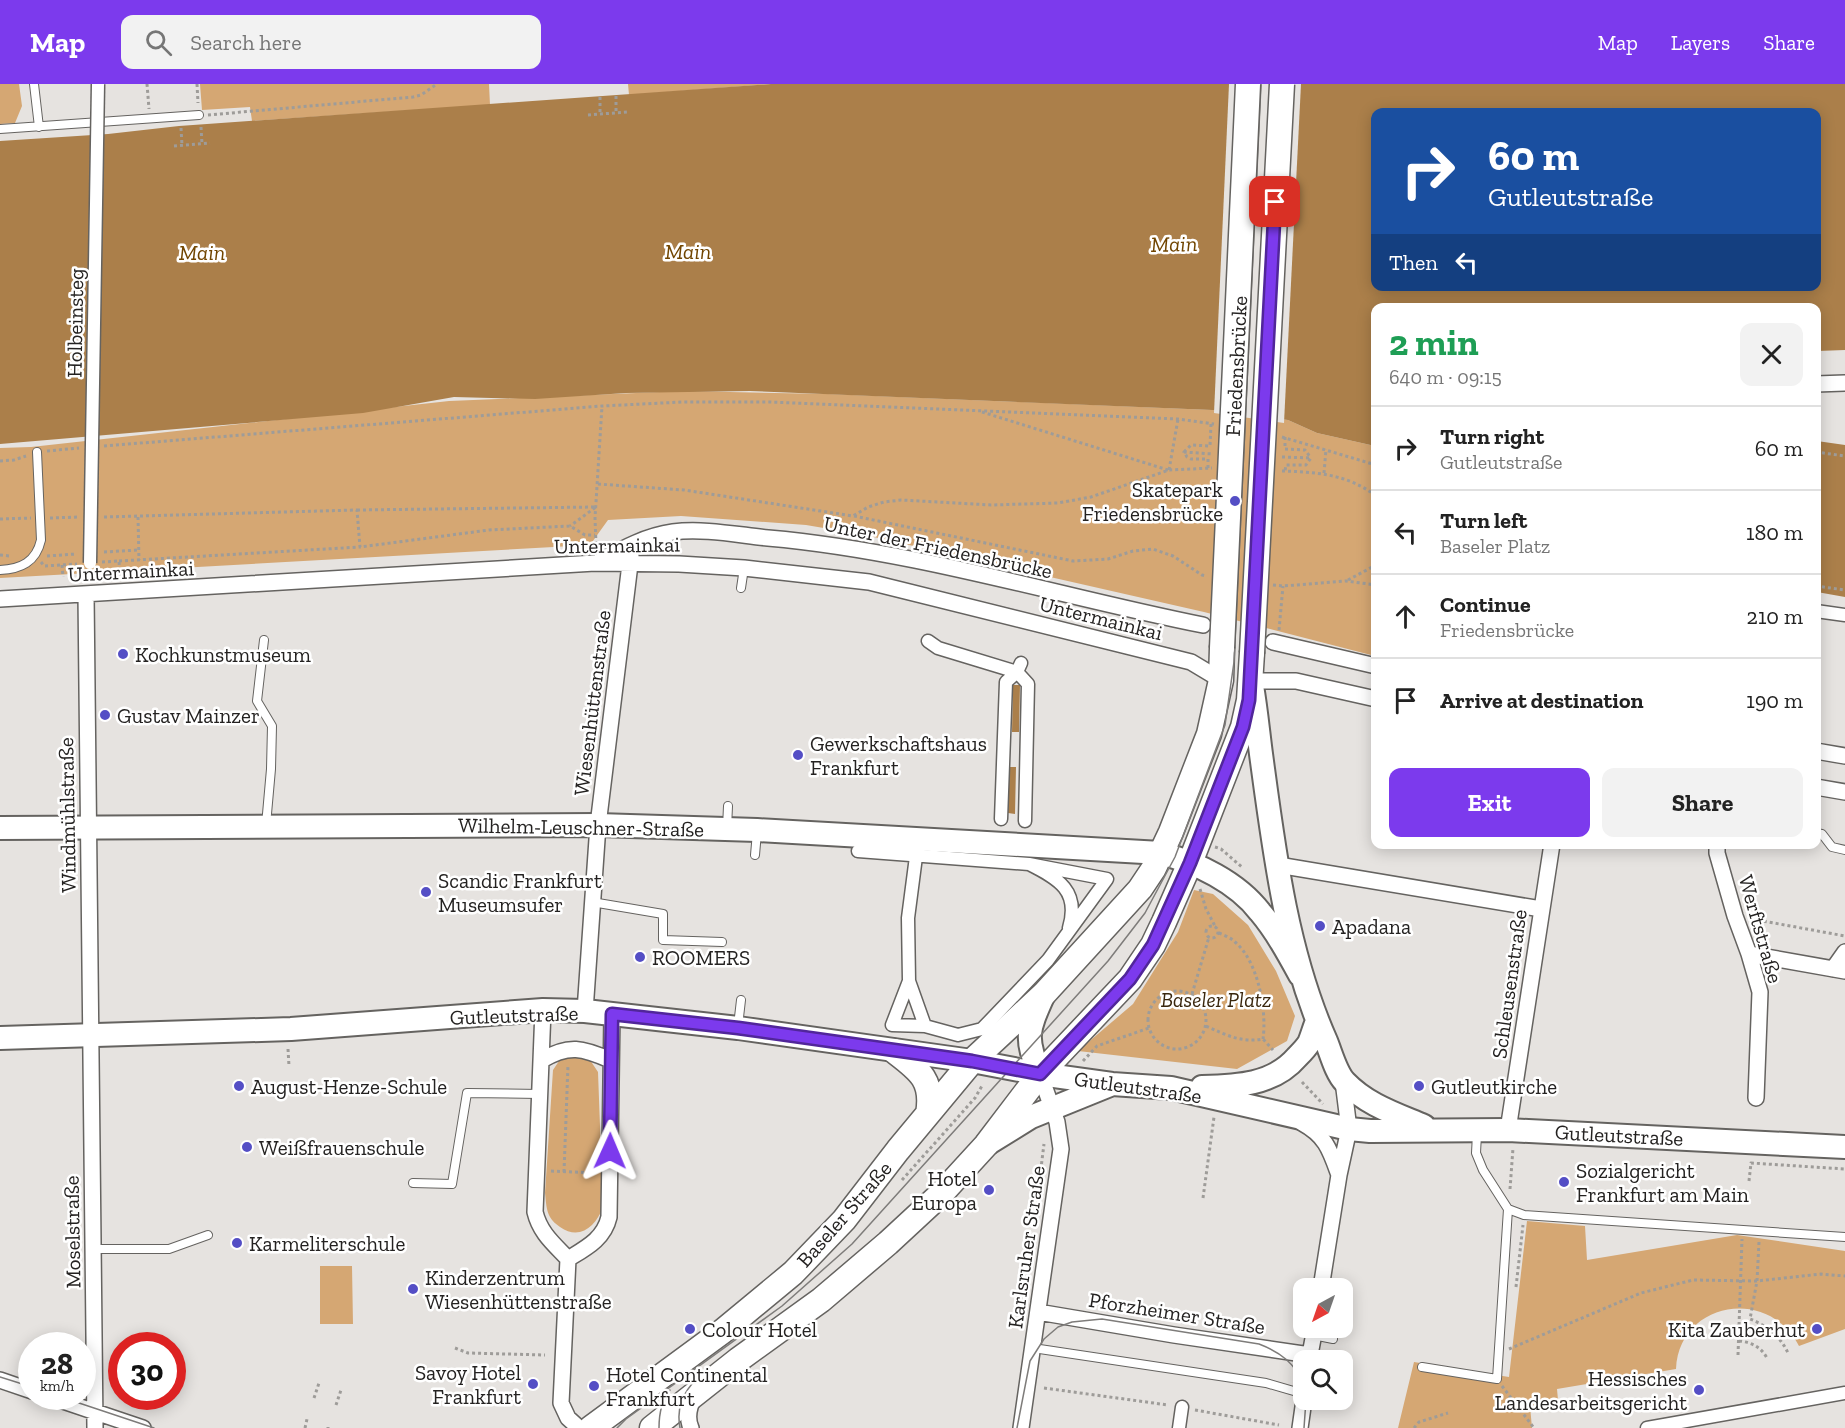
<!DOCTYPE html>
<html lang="en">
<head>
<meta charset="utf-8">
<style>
	body { margin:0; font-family:"Zilla Slab",serif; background:#f2f2f2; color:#222; height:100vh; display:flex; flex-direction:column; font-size:22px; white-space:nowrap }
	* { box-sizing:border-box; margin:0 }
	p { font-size:20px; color:#767676 }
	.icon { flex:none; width:33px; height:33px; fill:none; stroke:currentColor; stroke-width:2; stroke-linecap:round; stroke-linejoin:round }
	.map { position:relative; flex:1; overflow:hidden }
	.panel { position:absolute; left:1371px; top:219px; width:450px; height:546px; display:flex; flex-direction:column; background:#fff; border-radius:12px; box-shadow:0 3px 15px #0003 }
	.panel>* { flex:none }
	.top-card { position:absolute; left:1371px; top:24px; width:450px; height:183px; border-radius:12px; box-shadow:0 3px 15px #0003; background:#1a4fa0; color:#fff; overflow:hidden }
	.needle { width:39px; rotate:220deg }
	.tools { position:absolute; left:1293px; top:1194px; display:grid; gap:12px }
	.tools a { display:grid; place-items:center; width:60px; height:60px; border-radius:12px; background:#fff; box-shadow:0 3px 15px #0003; font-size:30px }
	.speed { position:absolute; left:18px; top:1248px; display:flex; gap:12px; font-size:30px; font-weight:700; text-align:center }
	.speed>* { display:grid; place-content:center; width:78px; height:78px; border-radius:50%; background:#fff; box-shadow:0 3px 15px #0003; line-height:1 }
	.speed small { font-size:15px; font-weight:400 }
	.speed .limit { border:9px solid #d22; background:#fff; color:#111 }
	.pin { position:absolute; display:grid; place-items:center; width:51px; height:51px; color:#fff; margin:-26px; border-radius:12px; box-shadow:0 3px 9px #0006 }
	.me { position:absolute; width:66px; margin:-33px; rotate:1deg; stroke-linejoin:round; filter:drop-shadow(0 0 4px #0008) }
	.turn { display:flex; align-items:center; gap:21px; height:126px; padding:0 18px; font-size:27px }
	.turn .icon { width:78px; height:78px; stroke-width:2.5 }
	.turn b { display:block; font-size:42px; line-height:51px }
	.then { display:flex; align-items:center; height:57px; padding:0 18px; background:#0003; gap:12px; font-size:22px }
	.round { display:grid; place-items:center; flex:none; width:63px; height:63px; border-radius:12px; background:#f2f2f2 }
	.overview { display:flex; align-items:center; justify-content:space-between; height:102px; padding:0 18px }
	h1 { font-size:36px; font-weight:700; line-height:45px; color:#1e9e55 }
	.cta { display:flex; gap:12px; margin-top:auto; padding:12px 18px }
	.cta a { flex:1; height:69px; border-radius:12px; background:#7c3aed; color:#fff; font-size:24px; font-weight:700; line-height:69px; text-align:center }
	.cta a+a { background:#f2f2f2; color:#222 }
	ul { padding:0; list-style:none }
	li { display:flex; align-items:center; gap:18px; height:84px; padding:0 18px; border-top:2px solid #e0e0e0 }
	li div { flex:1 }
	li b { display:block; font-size:22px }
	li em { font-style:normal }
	header { display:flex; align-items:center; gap:36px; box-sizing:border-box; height:84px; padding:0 30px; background:#7c3aed; color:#fff }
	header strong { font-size:28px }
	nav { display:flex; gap:33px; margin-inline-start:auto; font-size:21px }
	.search { width:420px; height:54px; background:#f2f2f2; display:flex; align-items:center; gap:15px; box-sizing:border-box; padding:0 21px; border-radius:12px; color:#767676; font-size:22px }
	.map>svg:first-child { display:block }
	.green { fill:#d5a773 }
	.water { fill:#ab7f4a; fill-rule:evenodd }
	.pier { fill:#e6e3e0 }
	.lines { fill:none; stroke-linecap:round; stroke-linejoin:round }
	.service-casing { stroke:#656360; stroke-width:10 }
	.pedestrian-casing { stroke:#656360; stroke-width:15 }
	.minor-casing { stroke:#656360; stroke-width:18 }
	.secondary-casing { stroke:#656360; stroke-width:26 }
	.primary-casing { stroke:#656360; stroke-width:27 }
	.path { stroke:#9e9c99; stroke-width:3; stroke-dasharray:3 3; stroke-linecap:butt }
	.service { stroke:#fff; stroke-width:8 }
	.pedestrian { stroke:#fff; stroke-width:12 }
	.minor { stroke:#fff; stroke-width:15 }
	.secondary { stroke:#fff; stroke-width:22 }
	.primary { stroke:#fff; stroke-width:24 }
	.tram { stroke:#7e7c7a; stroke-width:1.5 }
	.pedestrian-bridge-casing { stroke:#656360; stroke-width:15; stroke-linecap:butt }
	.primary-bridge-casing { stroke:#656360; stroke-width:27; stroke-linecap:butt }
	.path-bridge { stroke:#9e9c99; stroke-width:3; stroke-dasharray:3 3; stroke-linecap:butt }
	.pedestrian-bridge { stroke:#fff; stroke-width:12 }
	.primary-bridge { stroke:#fff; stroke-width:24 }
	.route-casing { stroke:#51269a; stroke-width:15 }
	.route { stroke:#7c3aed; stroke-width:10 }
	.poi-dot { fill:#544ec5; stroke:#fff; stroke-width:2 }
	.labels { text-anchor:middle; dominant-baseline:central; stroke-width:5; stroke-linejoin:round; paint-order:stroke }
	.street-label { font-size:21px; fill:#242221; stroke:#fff }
	.poi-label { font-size:21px; fill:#242221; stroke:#fff; text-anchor:start }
	.park-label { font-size:21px; font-style:italic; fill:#3a270e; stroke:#fff }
	.water-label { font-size:22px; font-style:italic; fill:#714500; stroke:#fff }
</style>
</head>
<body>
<header>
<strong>Map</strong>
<div class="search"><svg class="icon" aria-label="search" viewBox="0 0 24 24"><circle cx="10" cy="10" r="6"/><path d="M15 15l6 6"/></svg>Search here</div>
<nav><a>Map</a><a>Layers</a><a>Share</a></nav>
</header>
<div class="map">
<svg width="1845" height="1344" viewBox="0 0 1845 1344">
	<rect width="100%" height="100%" fill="#e6e3e0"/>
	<path class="green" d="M0,0H19L22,22L15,39L0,40Z
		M200,0H489L490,21L252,37L250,23L202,26Z
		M628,0H771L629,11Z
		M683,307L828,310L1212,326L1288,336L1317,349L1375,362V572L1204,528L865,451L806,441L681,432L608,436L590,461L0,494V364L31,363L449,317Z
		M1194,806L1213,810L1248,841L1276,887L1295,932L1287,957L1237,985L1078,967L1133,920L1178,848Z
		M576,972L590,976L598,988L603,1123C596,1142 580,1157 560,1143C556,1140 552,1137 550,1133C546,1126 546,1117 545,1109L553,986L561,974Z
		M1527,1137L1585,1142L1587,1176L1737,1151L1845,1167V1245L1799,1262C1769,1202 1679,1217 1676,1285L1557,1305L1558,1316L1530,1322L1532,1344H1398L1414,1278L1509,1293Z
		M320,1182H352L353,1240H320Z"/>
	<path class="water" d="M771,0H1845V266L1817,267L1816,224H1376L1375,362L1317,349L1288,336L1212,326L750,307L626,309L535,315L454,313L363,329L0,360V57L108,50L179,42ZM1376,28H1816V202H1376Z
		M1817,357L1845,361V513L1817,508Z
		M1013,601H1020L1019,648H1012Z
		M1009,683H1016L1015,730L1008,729Z"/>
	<path class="pier" d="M1229,0H1301L1284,339L1214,329Z"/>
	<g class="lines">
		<g class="service-casing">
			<path id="service" d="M34,0L39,43
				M0,45L199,31
				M0,486C21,485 36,478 41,456L37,368
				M741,504L744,484
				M264,556L257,617L272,642L271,685L266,741
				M727,744L728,722
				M1816,749L1822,750L1832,763L1845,766
				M755,771L757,748
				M592,818L663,830V856L722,858
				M738,942L741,916
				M1477,1050L1476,1069L1483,1086L1508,1125L1524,1131L1845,1153
				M413,1099L452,1100L467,1009L540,1010
				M93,1165H169L208,1151
				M1313,1251L1333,1255
				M1033,1264L1266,1299L1304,1310
				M1422,1283L1497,1295L1508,1125"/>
		</g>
		<g class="pedestrian-casing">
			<path id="pedestrian" d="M1816,527L1845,531
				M928,557L938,564L1017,588L1028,600L1025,737
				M1001,735L1006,598L1017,588L1021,579
				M917,765L908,834L909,897L925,942L958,951L982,945L1048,876L1107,795L1029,780
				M858,767L1029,780C1059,795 1080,807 1069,844
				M909,897L892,941L925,942
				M1179,1344L1182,1323
				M1647,1344L1845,1309"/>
		</g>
		<g class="minor-casing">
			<path id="minor" d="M1816,300L1845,299
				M598,478C622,465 645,452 673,448C703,444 738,451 768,454C916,467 1058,512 1203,541
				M86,510L95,1344
				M0,515L595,479L679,480L744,484L869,498L1191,578L1221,596
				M1273,558L1376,582
				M1251,597H1296L1376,615
				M1816,667L1845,672
				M1816,703L1845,708
				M1717,760V769L1735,832L1749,870L1760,908L1756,1014
				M1278,781L1541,825
				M1749,870L1845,887
				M1833,885L1845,868
				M543,926L535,1128C540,1149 554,1160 568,1175C586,1164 604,1155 609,1133L612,930
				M585,927L598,741L631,472
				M542,976C569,960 583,964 610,976
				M1302,1039C1326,1052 1330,1066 1339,1091
				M1508,1046L1552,760
				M568,1175L561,1319L568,1334L579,1344
				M1321,1204L1339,1091L1349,1045L1343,997
				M1038,1228L1174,1251L1310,1271
				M1309,1276L1315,1244
				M0,1296L32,1307
				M48,1312L143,1344
				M691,1344C686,1333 689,1323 694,1313
				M1021,1344L1061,1065L1057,1038L1040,990
				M1300,1344L1304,1316"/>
		</g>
		<g class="secondary-casing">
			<path id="secondary" d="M1252,602C1256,625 1258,647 1261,670C1274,766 1286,867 1326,957C1331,969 1336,989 1345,998C1367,1021 1396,1030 1424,1042
				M0,744L598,741L757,746L1161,769C1197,779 1237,798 1260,828C1276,847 1288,869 1300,891
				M0,954L291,945L543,926L585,927L738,944L972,977L1040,990L1112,1000L1171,1004L1349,1045L1370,1047L1508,1046L1845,1063
				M1040,990C1024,953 1028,946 1044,910
				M1202,1003C1237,1002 1273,1001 1297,973C1301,969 1306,964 1309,959C1312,952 1314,944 1317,937
				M989,1059L1031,1033L1110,1001"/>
		</g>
		<g class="primary-casing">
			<path id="primary" d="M894,967C919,986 934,996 928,1030
				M591,1344L723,1247L793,1189L844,1136L898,1066L972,977L1044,910L1140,805L1154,784L1171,748L1209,650L1221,596L1222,564
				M652,1344L738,1276L821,1216L888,1159L942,1109L986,1061L1040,990L1130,895L1153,861L1164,838L1190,779L1243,643L1249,616L1252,569"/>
		</g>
		<path class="path" d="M147,0L149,25
			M197,0L198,19
			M616,12V29
			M600,13V29
			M208,31L413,13L421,11L437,0
			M588,31L627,28
			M201,43L202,60
			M181,44L182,61
			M174,62L210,59
			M982,328L1168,386
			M1282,353L1376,381
			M1285,353V365L1305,366L1311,374
			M104,362L602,322L682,318H770L1178,335L1214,340
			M47,367L79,364
			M1184,368L1191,361L1210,362L1211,340
			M1816,368L1845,372
			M1282,373L1311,374L1306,381H1286L1285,387
			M0,377L14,376L26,372
			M1208,384V375H1191L1187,373L1184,368L1213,370
			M1169,386L1178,335
			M1282,387C1315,388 1348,390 1376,412
			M1324,389L1326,365
			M598,400L684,406L853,432L868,423L884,418L901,416L991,421L1058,419L1091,413L1169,386L1212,384
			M357,426L596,423L570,442
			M854,432L1073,477L1108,475L1133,467L1153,465L1173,472L1202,491L1207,492
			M104,433L357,426L360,463L489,446L570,442L585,451H595
			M138,433L139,476
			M50,434L79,433
			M0,435L31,434
			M596,460L595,434L602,322
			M104,468L138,466
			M0,471L10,472
			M47,472L76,470
			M119,477L360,463
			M41,478L44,482L77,480
			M102,478L119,477L120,491
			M62,481L63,493
			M1348,496L1376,481
			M1273,501L1283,502L1346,497L1376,501
			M1816,502L1845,506
			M1279,546L1283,502
			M1215,763L1221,765L1243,784
			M1200,805L1206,825L1215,842
			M1752,835L1845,852
			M1206 848a6 6 0 1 1 12 0a6 6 0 1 1-12 0Z
			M1219,849C1224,851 1231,854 1235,858C1258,877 1267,926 1263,955
			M1148 936a29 29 0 1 1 58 0a29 29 0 1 1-58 0Z
			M1192,910L1209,853
			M1206,942C1226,951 1241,959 1263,955L1273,966
			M288,965L289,982
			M1083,977L1097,962L1149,944
			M1302,998L1323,1020
			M551,1087L596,1089
			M564,1088L568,981
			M1040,1092L1044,1060
			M902,1096L975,1014L983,1000
			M1749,1097L1751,1079L1845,1085
			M1510,1105L1513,1064
			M1203,1114L1214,1033
			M1759,1158L1757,1197L1750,1235C1766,1241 1781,1253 1788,1269
			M1516,1203L1523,1141
			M1739,1257C1751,1258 1761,1263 1767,1274
			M455,1264L468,1269L545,1271
			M1509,1265L1641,1209L1693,1196L1757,1197L1821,1190L1845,1192
			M1502,1302L1534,1344
			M1044,1304L1168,1321
			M314,1314L319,1299
			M336,1321L341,1306
			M1195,1326L1279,1341
			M305,1344L307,1335
			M328,1344V1343
			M1414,1344L1419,1338L1448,1329"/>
		<use href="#service" class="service"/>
		<use href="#pedestrian" class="pedestrian"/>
		<use href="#minor" class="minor"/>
		<use href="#secondary" class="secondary"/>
		<use href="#primary" class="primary"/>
		<path class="tram" d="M0,1293L32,1303
			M37,1312L66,1322
			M58,1312L154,1344
			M617,1344L626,1335L782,1222L852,1160L1108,877L1145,829L1175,773L1225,641L1234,578L1261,0
			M659,1344C659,1330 661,1317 670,1306
			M680,1344C676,1322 683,1309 698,1293
			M1017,1344L1030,1277L1044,1255L1058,1243L1072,1238L1102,1235L1259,1260C1280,1268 1295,1279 1304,1301
			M1304,1344L1306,1316"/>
		<g class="pedestrian-bridge-casing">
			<path id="pedestrian-bridge" d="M90,479L98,0"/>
		</g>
		<g class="primary-bridge-casing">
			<path id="primary-bridge" d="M1222,564L1248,0
				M1252,569L1282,0"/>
		</g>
		<path class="path-bridge" d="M1738,1271L1742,1155"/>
		<use href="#pedestrian-bridge" class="pedestrian-bridge"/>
		<use href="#primary-bridge" class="primary-bridge"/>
	</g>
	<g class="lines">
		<g class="route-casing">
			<path id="route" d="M610,1067L612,930L738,944L972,977L1040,990L1130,895L1153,861L1190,779L1243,643L1249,616L1275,118"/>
		</g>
		<use href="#route" class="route"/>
	</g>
	<g class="poi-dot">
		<circle cx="1235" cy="417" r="6"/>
		<circle cx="123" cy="570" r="6"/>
		<circle cx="105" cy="631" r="6"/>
		<circle cx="798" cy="671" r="6"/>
		<circle cx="426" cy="808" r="6"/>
		<circle cx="1320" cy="842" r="6"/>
		<circle cx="640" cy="873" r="6"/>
		<circle cx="239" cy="1002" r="6"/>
		<circle cx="1419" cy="1002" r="6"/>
		<circle cx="247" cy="1063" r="6"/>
		<circle cx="1564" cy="1098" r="6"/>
		<circle cx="989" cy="1106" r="6"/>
		<circle cx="237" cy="1159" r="6"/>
		<circle cx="413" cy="1205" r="6"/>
		<circle cx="690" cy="1245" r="6"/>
		<circle cx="1817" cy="1245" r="6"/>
		<circle cx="533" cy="1300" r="6"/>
		<circle cx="594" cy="1302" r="6"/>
		<circle cx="1699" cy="1306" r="6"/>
	</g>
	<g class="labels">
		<g class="street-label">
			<text transform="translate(75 239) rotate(-89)">Holbeinsteg</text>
			<text transform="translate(1236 282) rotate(-87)">Friedensbrücke</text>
			<text transform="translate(617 461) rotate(-1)">Untermainkai</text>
			<text transform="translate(938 463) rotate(12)">Unter der Friedensbrücke</text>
			<text transform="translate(131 487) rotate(-3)">Untermainkai</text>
			<text transform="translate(1101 534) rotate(14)">Untermainkai</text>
			<text transform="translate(592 619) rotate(-83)">Wiesenhüttenstraße</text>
			<text transform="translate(67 731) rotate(-91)">Windmühlstraße</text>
			<text transform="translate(581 743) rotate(1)">Wilhelm-Leuschner-Straße</text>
			<text transform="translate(1761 845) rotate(74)">Werftstraße</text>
			<text transform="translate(1509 900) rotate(-82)">Schleusenstraße</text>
			<text transform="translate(514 931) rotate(-2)">Gutleutstraße</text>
			<text transform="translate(1138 1003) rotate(8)">Gutleutstraße</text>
			<text transform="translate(1619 1051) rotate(3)">Gutleutstraße</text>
			<text transform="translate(844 1130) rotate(-49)">Baseler Straße</text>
			<text transform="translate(72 1148) rotate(-91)">Moselstraße</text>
			<text transform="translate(1026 1163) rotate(-82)">Karlsruher Straße</text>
			<text transform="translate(1177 1229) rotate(9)">Pforzheimer Straße</text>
		</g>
		<g class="poi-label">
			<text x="1223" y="405" text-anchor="end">Skatepark<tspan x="1223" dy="24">Friedensbrücke</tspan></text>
			<text x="135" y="570">Kochkunstmuseum</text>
			<text x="117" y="631">Gustav Mainzer</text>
			<text x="810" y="659">Gewerkschaftshaus<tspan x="810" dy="24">Frankfurt</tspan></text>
			<text x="438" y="796">Scandic Frankfurt<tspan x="438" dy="24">Museumsufer</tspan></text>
			<text x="1332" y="842">Apadana</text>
			<text x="652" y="873">ROOMERS</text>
			<text x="251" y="1002">August-Henze-Schule</text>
			<text x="1431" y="1002">Gutleutkirche</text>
			<text x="259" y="1063">Weißfrauenschule</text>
			<text x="1576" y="1086">Sozialgericht<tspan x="1576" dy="24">Frankfurt am Main</tspan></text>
			<text x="977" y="1094" text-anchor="end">Hotel<tspan x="977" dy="24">Europa</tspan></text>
			<text x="249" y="1159">Karmeliterschule</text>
			<text x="425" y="1193">Kinderzentrum<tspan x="425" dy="24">Wiesenhüttenstraße</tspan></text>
			<text x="702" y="1245">Colour Hotel</text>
			<text x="1805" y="1245" text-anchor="end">Kita Zauberhut</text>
			<text x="521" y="1288" text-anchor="end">Savoy Hotel<tspan x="521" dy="24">Frankfurt</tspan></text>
			<text x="606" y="1290">Hotel Continental<tspan x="606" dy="24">Frankfurt</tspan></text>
			<text x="1687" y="1294" text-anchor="end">Hessisches<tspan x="1687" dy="24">Landesarbeitsgericht</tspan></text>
		</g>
		<g class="park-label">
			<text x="1216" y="915">Baseler Platz</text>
		</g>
		<g class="water-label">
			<text transform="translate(1174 160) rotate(-1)">Main</text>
			<text x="688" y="167">Main</text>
			<text x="202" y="168">Main</text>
		</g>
	</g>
</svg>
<div class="tools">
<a><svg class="needle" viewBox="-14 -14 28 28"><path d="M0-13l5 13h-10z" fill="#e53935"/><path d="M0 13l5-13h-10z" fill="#767676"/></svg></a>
<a><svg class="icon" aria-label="search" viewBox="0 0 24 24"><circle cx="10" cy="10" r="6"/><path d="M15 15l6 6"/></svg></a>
</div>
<div class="speed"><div>28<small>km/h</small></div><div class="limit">30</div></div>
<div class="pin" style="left:1275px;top:118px;background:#d93025"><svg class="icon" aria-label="arrive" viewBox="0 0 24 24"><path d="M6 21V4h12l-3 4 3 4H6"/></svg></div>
<svg class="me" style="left:610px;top:1067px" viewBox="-20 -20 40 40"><path d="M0-17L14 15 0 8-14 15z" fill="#7c3aed" stroke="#fff" stroke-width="4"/></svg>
<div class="top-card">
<div class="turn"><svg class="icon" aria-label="right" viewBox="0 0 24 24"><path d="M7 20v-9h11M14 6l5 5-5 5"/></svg><div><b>60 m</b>Gutleutstraße</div></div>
<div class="then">Then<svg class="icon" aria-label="left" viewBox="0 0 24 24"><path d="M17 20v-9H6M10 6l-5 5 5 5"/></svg></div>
</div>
<section class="panel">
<div class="overview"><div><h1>2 min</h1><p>640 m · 09:15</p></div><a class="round"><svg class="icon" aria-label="close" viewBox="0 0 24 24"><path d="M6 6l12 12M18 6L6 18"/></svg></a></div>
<ul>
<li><svg class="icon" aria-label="right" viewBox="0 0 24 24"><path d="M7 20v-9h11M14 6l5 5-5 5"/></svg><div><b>Turn right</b><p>Gutleutstraße</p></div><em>60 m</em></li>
<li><svg class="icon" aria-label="left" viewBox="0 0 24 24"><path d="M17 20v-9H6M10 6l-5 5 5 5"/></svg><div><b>Turn left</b><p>Baseler Platz</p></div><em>180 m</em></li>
<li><svg class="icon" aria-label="ahead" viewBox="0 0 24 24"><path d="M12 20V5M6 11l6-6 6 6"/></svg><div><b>Continue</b><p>Friedensbrücke</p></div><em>210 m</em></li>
<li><svg class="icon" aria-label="arrive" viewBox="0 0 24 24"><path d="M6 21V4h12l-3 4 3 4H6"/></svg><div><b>Arrive at destination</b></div><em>190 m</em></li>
</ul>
<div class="cta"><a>Exit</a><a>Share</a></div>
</section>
</div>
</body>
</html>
